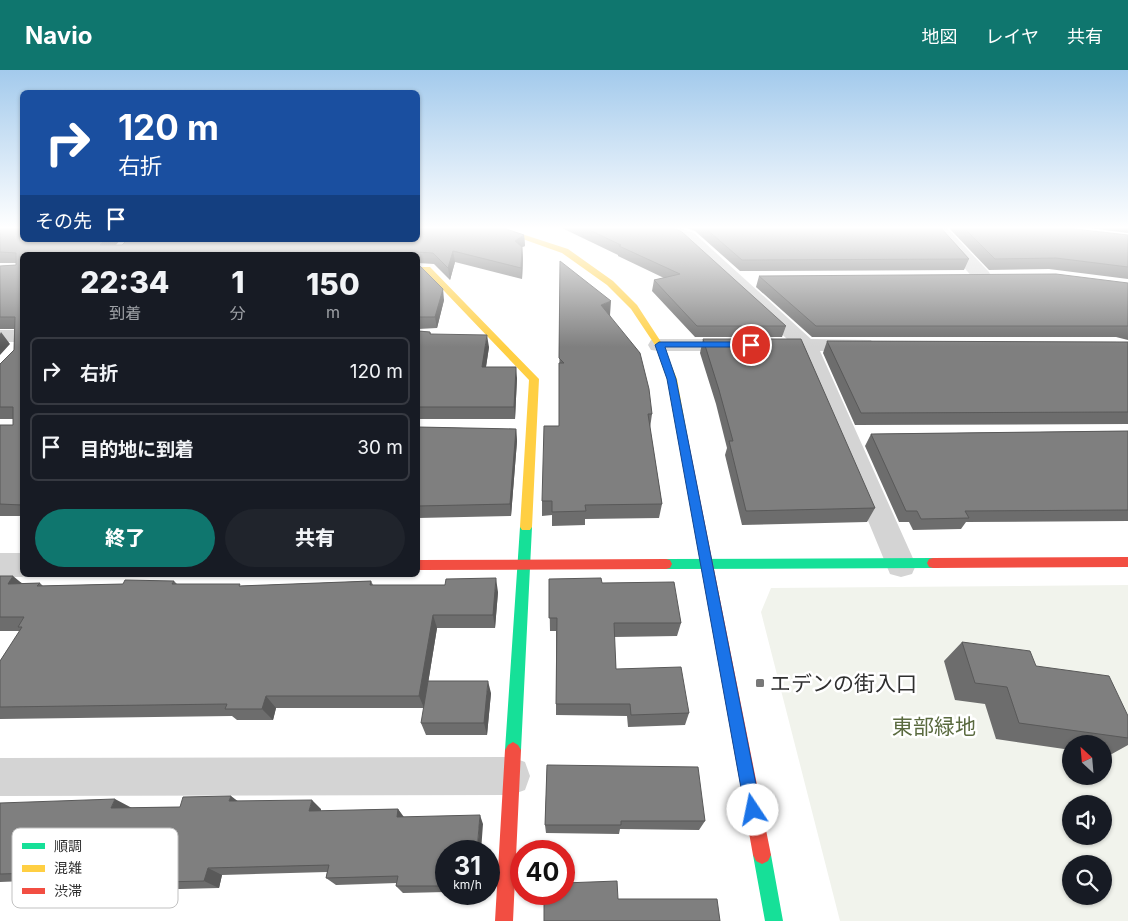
<!DOCTYPE html>
<html lang="ja">
<head>
<meta charset="utf-8">
<style>
	body { margin:0; font-family:Inter,"Noto Sans JP",sans-serif; background:#20242c; color:#f1f3f6; height:100vh; display:flex; flex-direction:column; font-size:19px; white-space:nowrap }
	* { box-sizing:border-box; margin:0 }
	p { font-size:16px; color:#9ea1a6 }
	.icon { flex:none; width:28px; height:28px; fill:none; stroke:currentColor; stroke-width:2; stroke-linecap:round; stroke-linejoin:round }
	.map { position:relative; flex:1; overflow:hidden }
	.details { position:absolute; left:20px; top:182px; width:400px; height:325px; display:flex; flex-direction:column; background:#171b24; border-radius:8px; box-shadow:0 1px 4px #0004 }
	.details>* { flex:none }
	.hud { position:absolute; left:20px; top:20px; width:400px; height:152px; border-radius:8px; box-shadow:0 1px 4px #0004; background:#1a4fa0; color:#fff; overflow:hidden }
	.needle { width:32px; rotate:334deg }
	.tools { position:absolute; left:1062px; top:665px; display:grid; gap:10px }
	.tools a { display:grid; place-items:center; width:50px; height:50px; border-radius:50%; background:#171b24; box-shadow:0 1px 4px #0004; font-size:25px }
	.speed { position:absolute; left:435px; top:770px; display:flex; gap:10px; font-size:25px; font-weight:700; text-align:center }
	.speed>* { display:grid; place-content:center; width:65px; height:65px; border-radius:50%; background:#171b24; box-shadow:0 1px 4px #0004; line-height:1 }
	.speed small { font-size:12px; font-weight:400 }
	.speed .limit { border:8px solid #d22; background:#fff; color:#111 }
	.pin { position:absolute; display:grid; place-items:center; width:42px; height:42px; color:#fff; margin:-21px; border:2px solid #fff; border-radius:50%; box-shadow:0 1px 5px #0007 }
	.me { position:absolute; width:55px; margin:-28px; rotate:349deg; stroke-linejoin:round; filter:drop-shadow(0 0 4px #0008) }
	.turn { display:flex; align-items:center; gap:18px; height:105px; padding:0 15px; font-size:22px }
	.turn .icon { width:65px; height:65px; stroke-width:2.5 }
	.turn b { display:block; font-size:35px; line-height:42px }
	.then { display:flex; align-items:center; height:48px; padding:0 15px; background:#0003; gap:10px; font-size:19px }
	.eta { display:flex; justify-content:space-evenly; align-items:center; height:85px; text-align:center }
	.eta b { font-size:30px; font-weight:800; line-height:35px }
	.action { display:flex; gap:10px; margin-top:auto; padding:10px 15px }
	.action a { flex:1; height:58px; border-radius:30px; background:#0f766e; color:#fff; font-size:20px; font-weight:800; line-height:58px; text-align:center }
	.action a+a { background:#20242c; color:#f1f3f6 }
	ul { padding:0; list-style:none }
	li { display:flex; align-items:center; gap:15px; height:68px; margin:0 10px 8px; padding:0 5px; border:2px solid #363941; border-radius:8px }
	li div { flex:1 }
	li b { display:block; font-size:19px }
	li em { font-style:normal }
	header { display:flex; align-items:center; gap:30px; box-sizing:border-box; height:70px; padding:0 25px; background:#0f766e; color:#fff }
	header strong { font-size:24px }
	nav { display:flex; gap:28px; margin-inline-start:auto; font-size:18px }
	.map>svg:first-child { display:block }
	.green { fill:#f1f3ec; fill-rule:evenodd }
	.lines { fill:none; stroke-linecap:round; stroke-linejoin:round }
	.street { fill:#d4d4d4; fill-rule:evenodd }
	.fast { fill:#16e098; fill-rule:evenodd }
	.slow { fill:#ffcf43; fill-rule:evenodd }
	.jam { fill:#f24e42; fill-rule:evenodd }
	.wall { fill:#6d6d6d }
	.shaded-wall { fill:#595959 }
	.building { fill:#7f7f7f; stroke:#595959 }
	.route { fill:#1a73e8; stroke:#114b97 }
	.poi-dot { fill:#787878; stroke:#fff; stroke-width:2 }
	.labels { text-anchor:middle; dominant-baseline:central; stroke-width:5; stroke-linejoin:round; paint-order:stroke }
	.near-poi-label { font-size:21px; fill:#303030; stroke:#fff; text-anchor:start }
	.near-park-label { font-size:21px; fill:#5a6a3f; stroke:#fff }
	.key { fill:#fff; stroke:#c1c1c1; stroke-width:1 }
	.key-label { font-size:14px; fill:#303030 }
</style>
</head>
<body>
<header>
<strong>Navio</strong>
<nav><a>地図</a><a>レイヤ</a><a>共有</a></nav>
</header>
<div class="map">
<svg width="1128" height="851" viewBox="0 0 1128 851">
	<rect width="100%" height="100%" fill="#fff"/>
	<path class="green" d="M1128,515V851H840L761,542L771,518ZM1071,674H1104V706H1071ZM1071,734H1104V766H1071ZM1071,794H1104V826H1071Z"/>
	<g class="lines">
		<path class="street" d="M658,158H681L694,163L811,269L871,270L874,275L871,280L820,281L916,495L912,504L901,507L890,504L798,281H659L651,280L648,275L651,270L659,269H787L682,171L660,162Z
			M929,158H947L989,202L991,206L989,210H975Z
			M0,260H22V272H0Z
			M0,483H22V505H29L22,507H0Z
			M511,687L525,692L530,706L525,720L511,725L0,726V688Z"/>
		<path class="fast" d="M526,452L530,454L532,457L521,680L518,685L513,688L508,685L505,680L520,457L522,454Z
			M933,488L937,489L939,493L937,497L933,498L666,499L662,498L660,494L662,490L666,489Z
			M762,776L768,779L771,785L783,851H765L753,785L756,779Z"/>
		<path class="slow" d="M492,158H503L568,179L613,211L637,235L663,275L677,309L687,364L686,366L682,367L677,364L667,309L655,275L631,239L607,215L562,183Z
			M418,197H430L539,309L532,457L530,460H522L520,457L529,310L425,201H418Z"/>
		<path class="jam" d="M682,361L687,364L771,785L768,791L762,794L756,791L753,785L677,364Z
			M1128,487V497L933,498L929,497L927,493L929,489L933,488Z
			M666,489L670,490L672,494L670,498L666,499L418,500V490Z
			M513,672L518,675L521,680L513,851H495L505,680L508,675Z"/>
	</g>
	<path class="wall" d="M0,158L115,175L524,165L525,176L522,177L523,188L522,209L455,192L450,210L434,194L418,193V185H22V446H0V355H13V349H0V294L14,280V259H0V196L16,195V193H0Z
		M562,158H673L786,256L782,267H695L652,221L654,210L664,208L618,186V185Z
		M687,158H941L969,189L964,200L740,201L695,161Z
		M949,158H1066L1128,166V209L1049,199L989,200Z
		M1089,158H1128V163Z
		M560,191L610,245L652,344L650,358L662,434L659,448L585,449V455L552,456V445L542,446V431L559,356Z
		M418,195L444,230L437,258L418,259Z
		M759,206L1128,213V270L1116,267H812L756,217Z
		M418,261L430,262L431,264L489,277L486,297L517,308L515,349H418V354Z
		M703,269L875,438L867,452L742,455L725,385L727,378L716,334L700,283Z
		M827,271L1128,272V354L855,355L823,283Z
		M418,357L516,359L517,371L511,446L418,448Z
		M1128,361V451L966,452L961,459L913,460L909,452H899L865,376L871,364Z
		M0,506L22,513H40L43,516L123,514L174,511L177,514L241,516L371,511L373,515L498,522L495,558H437L424,638H276L273,650H237L232,646L0,649V591L20,561H0Z
		M549,509L602,513L681,553L677,566L614,567L616,599L689,643L685,655L628,657L627,646L556,645V561H550Z
		M962,572L1036,596L1128,646V675L1110,685L1104,684V674H1071V680L996,669L985,634L955,630L944,591Z
		M491,623L487,665H426L421,653Z
		M547,695L705,751L699,760L620,759L619,764L546,763L545,755Z
		M238,731L321,739V741L398,739L404,747L483,754L446,781V822L403,823L396,816L397,813L336,815L326,808L327,802L222,805L219,818L141,820L123,813L124,812L58,813L51,810L0,812V733L131,738L180,737Z"/>
	<path class="shaded-wall" d="M524,165L525,176L522,177L523,188L522,209L521,198L515,171Z
		M105,170H120L108,185L100,175Z
		M453,181L455,192L450,210L448,198Z
		M443,219L444,230L437,258L435,247Z
		M611,231L610,245L600,249L601,235Z
		M1,262L10,274L0,285V264Z
		M487,265L489,277L484,309L482,297Z
		M516,297L517,308L515,349L514,337Z
		M516,359L517,371L511,446L510,434Z
		M13,506L30,520L8,514Z
		M496,508L498,522L495,558L493,545Z
		M433,545L437,558L424,638L419,626Z
		M488,611L491,623L487,665L484,653Z
		M266,626L276,638L273,650L262,639Z
		M231,726L243,735L229,731Z
		M115,729L132,738H111Z
		M312,730L321,739L319,750L309,741Z
		M398,739L404,748L397,747Z
		M480,745L483,754L481,781H477Z
		M208,798L222,805L219,818L204,811Z"/>
	<path class="building" d="M0,158H22V170H105L100,175H122L127,170H418V158H503L524,165L515,171L522,177L521,198L453,181L448,198L433,183L415,182V185H22V435L0,434V355H13V337H0V294L14,280L15,247H0V196L16,195V183L0,182Z
		M585,158H673L682,162L786,256H697L654,210L680,204L619,176L621,175Z
		M705,158H941L969,189L742,190Z
		M964,158H1066L1128,165V197L1056,188L995,189Z
		M560,191L611,231L601,235L640,283L649,319L652,344H648L662,434L585,435L586,441L552,442V431H542L544,356H559V293H564L559,288Z
		M418,195H419L443,219L435,247H418Z
		M1056,204L1128,213V256H816L759,206Z
		M418,261L430,262V264L487,265L482,297H516L514,337H418Z
		M703,269H801L875,438L746,441L729,371H733L719,320Z
		M827,271L1128,272V342L861,343Z
		M418,357L516,359L510,434L418,436Z
		M1128,361V440L965,441L969,448L921,449L917,441H906L871,364Z
		M0,506H13L8,514L40,513L37,516L123,514L125,510L174,511L172,514H240L239,516L371,511L370,515H445L446,509L496,508L493,545H433L419,626H266L262,639H225L227,634L0,637V591L22,557H18L24,547H0Z
		M601,508L602,513L674,512L681,553H614L616,599L681,597L689,643L631,645L630,634H556L557,548H549V509Z
		M962,572L1030,581L1036,596L1109,606L1128,646V668L1019,653L1007,617L975,613Z
		M428,611H488L484,653H421Z
		M547,695L698,697L705,751H621V755H545Z
		M231,726L229,731L312,730L309,741L398,739L397,747L480,745L477,781H446V816H396L398,806L326,808L329,795L208,798L204,811L123,813L127,804L37,806L38,803L0,804V733L115,729L111,738L180,737L183,727Z
		M617,811L618,829H717L720,851H544V824H564V813Z"/>
	<linearGradient id="sky" x2="0" y2="1"><stop stop-color="#a3caec"/><stop offset="0.57" stop-color="#fff"/><stop offset="1" stop-color="#fff" stop-opacity="0"/></linearGradient>
	<rect width="1128" height="277" fill="url(#sky)"/>
	<path class="route" d="M751,272L755,275L754,277H665L676,309L761,740L759,746L753,748L747,746L745,740L667,309L655,275L659,272Z"/>
	<rect class="poi-dot" x="755" y="608" width="10" height="10" rx="2.5"/>
	<g class="labels">
		<g class="near-poi-label">
			<text x="770" y="613">エデンの街入口</text>
		</g>
		<g class="near-park-label">
			<text x="934" y="656">東部緑地</text>
		</g>
	</g>
	<rect x="12" y="758" width="166" height="80" rx="8" class="key"/>
	<rect x="22" y="773" width="23" height="6" fill="#16e098"/>
	<rect x="22" y="795" width="23" height="7" fill="#ffcf43"/>
	<rect x="22" y="818" width="23" height="6" fill="#f24e42"/>
	<g class="key-label">
		<text x="54" y="781">順調</text>
		<text x="54" y="803">混雑</text>
		<text x="54" y="826">渋滞</text>
	</g>
</svg>
<div class="tools">
<a><svg class="needle" viewBox="-14 -14 28 28"><path d="M0-13l5 13h-10z" fill="#e53935"/><path d="M0 13l5-13h-10z" fill="#9ea1a6"/></svg></a>
<a><svg class="icon" aria-label="sound" viewBox="0 0 24 24"><path d="M4 9h4l5-4v14l-5-4H4zM17 9q2 3 0 6"/></svg></a>
<a><svg class="icon" aria-label="search" viewBox="0 0 24 24"><circle cx="10" cy="10" r="6"/><path d="M15 15l6 6"/></svg></a>
</div>
<div class="speed"><div>31<small>km/h</small></div><div class="limit">40</div></div>
<div class="pin" style="left:751px;top:275px;background:#d93025"><svg class="icon" aria-label="arrive" viewBox="0 0 24 24"><path d="M6 21V4h12l-3 4 3 4H6"/></svg></div>
<svg class="me" style="left:753px;top:740px" viewBox="-20 -20 40 40"><circle r="19" fill="#fff"/><path d="M0-13L10 11 0 6-10 11z" fill="#1a73e8"/></svg>
<div class="hud">
<div class="turn"><svg class="icon" aria-label="right" viewBox="0 0 24 24"><path d="M7 20v-9h11M14 6l5 5-5 5"/></svg><div><b>120 m</b>右折</div></div>
<div class="then">その先<svg class="icon" aria-label="arrive" viewBox="0 0 24 24"><path d="M6 21V4h12l-3 4 3 4H6"/></svg></div>
</div>
<section class="details">
<div class="eta">
<div><b>22:34</b><p>到着</p></div>
<div><b>1</b><p>分</p></div>
<div><b>150</b><p>m</p></div>
</div>
<ul>
<li><svg class="icon" aria-label="right" viewBox="0 0 24 24"><path d="M7 20v-9h11M14 6l5 5-5 5"/></svg><div><b>右折</b></div><em>120 m</em></li>
<li><svg class="icon" aria-label="arrive" viewBox="0 0 24 24"><path d="M6 21V4h12l-3 4 3 4H6"/></svg><div><b>目的地に到着</b></div><em>30 m</em></li>
</ul>
<div class="action"><a>終了</a><a>共有</a></div>
</section>
</div>
</body>
</html>
